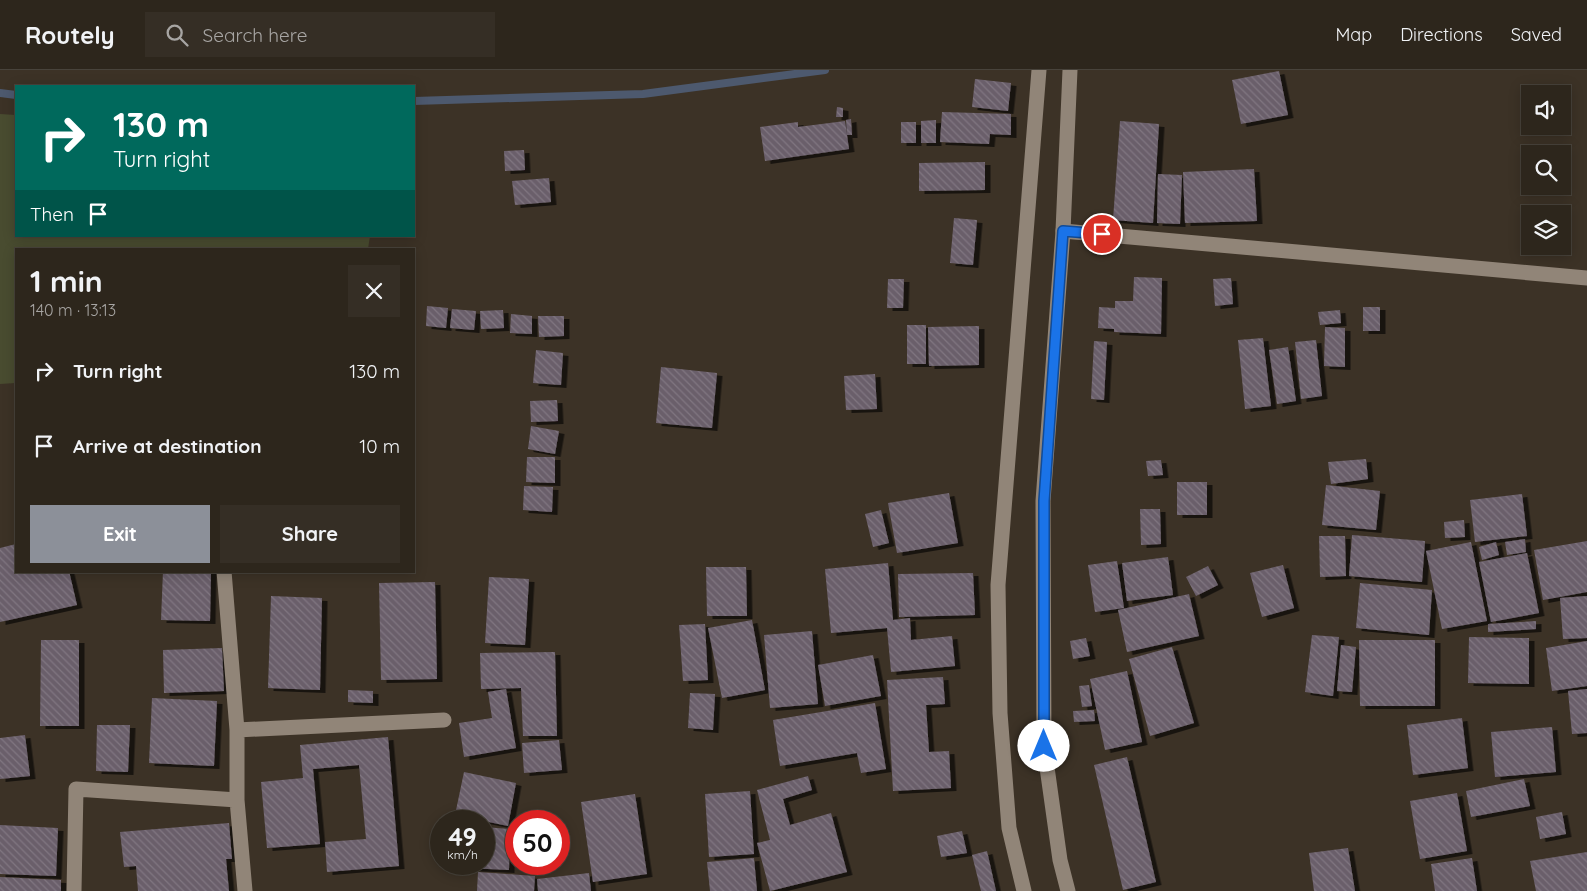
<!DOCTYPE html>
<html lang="en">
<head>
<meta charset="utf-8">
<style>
	body { margin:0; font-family:Quicksand,sans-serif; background:#352e25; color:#f1f3f6; height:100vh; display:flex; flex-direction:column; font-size:19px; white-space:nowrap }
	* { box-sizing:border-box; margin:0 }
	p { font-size:16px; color:#a7a5a3 }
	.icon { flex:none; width:28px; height:28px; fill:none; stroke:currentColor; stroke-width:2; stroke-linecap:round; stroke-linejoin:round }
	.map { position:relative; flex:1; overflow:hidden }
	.side { position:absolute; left:15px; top:178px; width:400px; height:325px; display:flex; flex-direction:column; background:#2d261c; border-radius:0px; box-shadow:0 2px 12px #0003,0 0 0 1px #48433b }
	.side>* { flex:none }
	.top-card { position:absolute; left:15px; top:15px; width:400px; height:152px; border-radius:0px; box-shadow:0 2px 12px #0003,0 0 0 1px #48433b; background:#00695c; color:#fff; overflow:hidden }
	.controls { position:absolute; left:1521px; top:15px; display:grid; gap:10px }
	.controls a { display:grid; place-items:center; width:50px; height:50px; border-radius:0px; background:#2d261c; box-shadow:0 2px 12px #0003,0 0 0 1px #48433b; font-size:25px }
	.speed { position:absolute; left:430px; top:740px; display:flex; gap:10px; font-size:25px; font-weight:700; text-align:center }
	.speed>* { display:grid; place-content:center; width:65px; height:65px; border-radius:50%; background:#2d261c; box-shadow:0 2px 12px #0003,0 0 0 1px #48433b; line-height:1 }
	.speed small { font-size:12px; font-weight:400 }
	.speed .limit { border:8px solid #d22; background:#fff; color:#111 }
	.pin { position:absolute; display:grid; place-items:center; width:42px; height:42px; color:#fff; margin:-21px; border:2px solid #fff; border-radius:50%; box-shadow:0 1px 5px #0007 }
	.me { position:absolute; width:55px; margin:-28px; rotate:0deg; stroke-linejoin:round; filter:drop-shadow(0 0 4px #0008) }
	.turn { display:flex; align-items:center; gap:18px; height:105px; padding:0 15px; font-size:22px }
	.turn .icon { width:65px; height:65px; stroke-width:2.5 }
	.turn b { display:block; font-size:35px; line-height:42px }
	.then { display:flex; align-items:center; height:48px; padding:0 15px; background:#0003; gap:10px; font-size:19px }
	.round { display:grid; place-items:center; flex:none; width:52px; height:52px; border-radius:0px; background:#352e25 }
	.head { display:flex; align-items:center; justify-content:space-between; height:85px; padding:0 15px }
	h1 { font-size:30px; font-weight:700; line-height:38px }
	.button { display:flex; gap:10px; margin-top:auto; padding:10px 15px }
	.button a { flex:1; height:58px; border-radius:0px; background:#8c9099; color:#fff; font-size:20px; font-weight:700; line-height:58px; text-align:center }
	.button a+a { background:#352e25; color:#f1f3f6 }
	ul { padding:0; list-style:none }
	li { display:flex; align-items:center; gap:15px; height:75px; padding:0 15px }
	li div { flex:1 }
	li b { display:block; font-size:19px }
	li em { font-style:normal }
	header { display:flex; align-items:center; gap:30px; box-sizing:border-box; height:70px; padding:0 25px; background:#2d261c; border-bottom:1px solid #48433b }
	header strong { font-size:24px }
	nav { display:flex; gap:28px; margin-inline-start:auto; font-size:18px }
	.search { width:350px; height:45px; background:#352e25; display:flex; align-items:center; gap:12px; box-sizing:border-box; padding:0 18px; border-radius:0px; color:#a7a5a3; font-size:19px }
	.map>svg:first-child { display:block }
	.grass { fill:#494c30 }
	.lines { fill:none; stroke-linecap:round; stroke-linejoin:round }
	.stream { stroke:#4d596e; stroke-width:8 }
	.building { fill:url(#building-back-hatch); filter:url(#shadow) }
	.street { stroke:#918578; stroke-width:15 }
	.secondary { stroke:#918578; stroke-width:15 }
	.route-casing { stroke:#114b97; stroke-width:12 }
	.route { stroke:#1a73e8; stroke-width:9 }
</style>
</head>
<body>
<header>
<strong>Routely</strong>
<div class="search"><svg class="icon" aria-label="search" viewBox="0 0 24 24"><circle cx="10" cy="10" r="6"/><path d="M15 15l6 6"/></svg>Search here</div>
<nav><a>Map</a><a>Directions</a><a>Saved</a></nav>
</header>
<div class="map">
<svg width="1587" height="821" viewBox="0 0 1587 821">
	<defs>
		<pattern id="building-back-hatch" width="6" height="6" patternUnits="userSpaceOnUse" patternTransform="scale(1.25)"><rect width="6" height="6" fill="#6a5f6b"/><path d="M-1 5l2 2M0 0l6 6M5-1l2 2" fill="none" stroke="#807680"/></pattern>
		<filter id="shadow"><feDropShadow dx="5.5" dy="3" stdDeviation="0" flood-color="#0009"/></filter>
	</defs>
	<rect width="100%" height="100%" fill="#3c3226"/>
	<path class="grass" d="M0,44L16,45V166H370L368,179H16V313L0,314Z"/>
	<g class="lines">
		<path class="stream" d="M0,23L16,25
			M414,31L643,24L825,0"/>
	</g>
	<path class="building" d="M1279,1L1288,45L1241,54L1232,10Z
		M975,9L1011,13L1008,41L972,37Z
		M837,37L843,38V47H836Z
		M942,42L1011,44V65L990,64L989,74L940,72Z
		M851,49L852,65H847L846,50Z
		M936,50V73H921V51Z
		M845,51L849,79L765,91L760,57L798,52V57Z
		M1120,51L1159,54L1153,153L1113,150Z
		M901,52H916V73H901Z
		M524,80L525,100L505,101L504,81Z
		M985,92V120L919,121V93Z
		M1254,99L1257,151L1185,153L1183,102Z
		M1158,104L1182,105L1180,154L1157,153Z
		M549,108L551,132L515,135L512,111Z
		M954,148L977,150L973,195L950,193Z
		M1134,207L1162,208L1161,264L1114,262V259L1098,258L1099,237L1115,238V231H1133Z
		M1231,208L1233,234L1215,236L1213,209Z
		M888,209H904L903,238H887Z
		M427,236L448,238L446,258L426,256Z
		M1363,237H1380V261H1363Z
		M452,239L476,241L474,260L450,258Z
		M503,240L504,258L481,259L480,241Z
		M1340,240L1341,253L1320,255L1318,242Z
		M511,244L532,246V264L510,263Z
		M538,246H564V266L539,267Z
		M907,255H926V294H907Z
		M979,256V295L929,296L928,257Z
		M1325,257L1345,258V297L1324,296Z
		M1263,268L1271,336L1245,339L1238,270Z
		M1316,270L1322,326L1301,329L1295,272Z
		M1094,271L1107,272L1104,330L1091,329Z
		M1288,277L1296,331L1277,334L1269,280Z
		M536,280L563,283L561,315L533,313Z
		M661,297L717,303L712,358L656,353Z
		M875,304L877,339L846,340L844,306Z
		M557,330L558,351L531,352L530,331Z
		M531,356L559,361L555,384L528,379Z
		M527,387H555V413L526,412Z
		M1366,389L1368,409L1331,414L1328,392Z
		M1161,390L1163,405L1148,406L1146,391Z
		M1177,412H1207V445H1177Z
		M1326,415L1380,421L1376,460L1322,455Z
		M524,416L553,417L552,442L523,440Z
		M949,423L958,473L897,483L888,433Z
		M1522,424L1527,466L1475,472L1470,430Z
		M1140,439H1160L1161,474L1141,475Z
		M881,440L889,473L873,477L865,444Z
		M1464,450L1465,467L1445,468L1444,452Z
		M1352,465L1425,471L1422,512L1349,506Z
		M1319,466H1345L1346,506L1320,507Z
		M1525,469L1526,482L1507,485L1505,472Z
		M1587,471V522L1543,530L1534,480Z
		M1471,472L1487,551L1442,559L1426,481Z
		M1496,472L1499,485L1482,490L1479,477Z
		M16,474V501H69L77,535L0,552V478Z
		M1527,483L1539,543L1491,552L1479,492Z
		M1168,487L1173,525L1127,531L1122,493Z
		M1117,491L1124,538L1095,542L1088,495Z
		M888,493L893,550L910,548L911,570L952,566L955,596L891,602L887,558L831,563L825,499Z
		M1283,495L1294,538L1262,547L1250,503Z
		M1208,496L1218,515L1196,526L1186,507Z
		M706,497H746L747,546H707Z
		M163,501H211L210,551L161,550Z
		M973,503L975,545L899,547L898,504Z
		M489,507L529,509L525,575L485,573Z
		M435,512L437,609L381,610L379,513Z
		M1360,513L1432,520L1429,565L1356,558Z
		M1189,524L1199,566L1127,582L1118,540Z
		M271,526L322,528L320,620L268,618Z
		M1587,526V568L1563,569L1560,528Z
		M752,550L765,620L722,628L708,558Z
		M1536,551V559L1488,562V554Z
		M705,554L708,610L683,611L679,555Z
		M812,561L818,634L770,638L764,565Z
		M1312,565L1339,567L1333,626L1305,622Z
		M1469,567L1529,568V614L1468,613Z
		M1086,568L1090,586L1073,589L1070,571Z
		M41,570H79V656H40Z
		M1359,570H1435V636H1360Z
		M1587,571V616L1552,621L1546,578Z
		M1341,575L1356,577L1352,622L1337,621Z
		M1172,577L1194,653L1150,666L1129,589Z
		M222,578L224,621L164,623L163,580Z
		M555,582L557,666H523L521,618L481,619L480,583Z
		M873,585L881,626L825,636L818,595Z
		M1127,601L1142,672L1105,680L1090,609Z
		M943,607L945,634L926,635L929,682L949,681L951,718L893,721L887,610Z
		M1089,615L1092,636L1082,637L1079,616Z
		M506,619L516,678L464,687L459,653L492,648L488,622Z
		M1587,619V663L1572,664L1568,621Z
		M348,620L373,621V633L348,632Z
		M690,623L715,624L713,660L688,658Z
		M152,628L217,631L214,696L149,693Z
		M875,633L886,699L861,703L857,683L780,696L773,650Z
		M1094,640L1095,651L1074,652L1073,641Z
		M1462,648L1468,698L1413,705L1407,655Z
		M97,655H130L128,702L96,701Z
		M1552,657L1556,702L1495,707L1491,662Z
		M25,665L30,706L0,709V668Z
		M388,667L399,796L327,802L325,772L366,769L359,695L313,699L320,774L267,778L261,712L303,708L300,675Z
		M559,670L562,700L524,703L522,673Z
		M1127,687L1156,812L1123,820L1094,695Z
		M464,702L516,713L508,756L455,745Z
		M808,706L812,720L783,729L790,755L831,743L847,802L770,821L757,773L770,770L757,720Z
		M1524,709L1530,736L1471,747L1466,721Z
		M750,721L754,784L709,787L705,724Z
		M1457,723L1467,781L1420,789L1410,731Z
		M635,724L647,804L593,812L581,732Z
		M1562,742L1566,764L1540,769L1536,747Z
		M229,753L232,789H226L229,821H138L136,796L124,797L120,762Z
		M0,755L58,758L56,806L0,804Z
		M484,757L510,759L509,800L446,797V794H484Z
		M962,761L967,783L941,787L937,766Z
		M1348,778L1355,821H1314L1309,783Z
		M987,781L996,821H981L972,785Z
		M1587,782V821H1536L1530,791Z
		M754,788L757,821H710L707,792Z
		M1472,788L1477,821H1435L1431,794Z
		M478,802L535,806L534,821H477Z
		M589,803L591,821H538L537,809Z
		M0,807L61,810V821H0Z"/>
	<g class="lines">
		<path class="street" d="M1063,161L1587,208
			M224,501L237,660V730L245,821
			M237,660L444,650
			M74,821L76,719L237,730"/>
		<path class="secondary" d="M1024,821L1009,758L1000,643L998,515L1039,0
			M1068,821L1060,790L1044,676L1043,431L1063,161L1070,0"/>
	</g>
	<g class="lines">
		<g class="route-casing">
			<path id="route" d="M1044,676V431L1063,161L1102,164"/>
		</g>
		<use href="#route" class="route"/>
	</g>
</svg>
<div class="controls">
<a><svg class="icon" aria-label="sound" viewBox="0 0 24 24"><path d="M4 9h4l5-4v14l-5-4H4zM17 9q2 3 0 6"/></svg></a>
<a><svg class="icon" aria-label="search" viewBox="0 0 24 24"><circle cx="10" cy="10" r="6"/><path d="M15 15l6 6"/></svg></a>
<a><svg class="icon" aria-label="layers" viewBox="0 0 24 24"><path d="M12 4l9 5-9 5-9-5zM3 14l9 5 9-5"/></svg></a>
</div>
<div class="speed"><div>49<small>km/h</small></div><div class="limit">50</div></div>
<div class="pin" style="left:1102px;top:164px;background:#d93025"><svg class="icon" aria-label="arrive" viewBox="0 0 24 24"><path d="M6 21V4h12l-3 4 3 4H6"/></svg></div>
<svg class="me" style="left:1044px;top:676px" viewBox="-20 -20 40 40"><circle r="19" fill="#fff"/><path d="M0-13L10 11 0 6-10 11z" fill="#1a73e8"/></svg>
<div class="top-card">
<div class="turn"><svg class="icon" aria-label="right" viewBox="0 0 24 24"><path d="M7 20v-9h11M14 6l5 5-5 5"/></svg><div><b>130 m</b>Turn right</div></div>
<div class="then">Then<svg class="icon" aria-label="arrive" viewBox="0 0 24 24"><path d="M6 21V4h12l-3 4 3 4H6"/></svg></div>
</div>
<section class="side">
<div class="head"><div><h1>1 min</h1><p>140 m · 13:13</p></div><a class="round"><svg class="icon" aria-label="close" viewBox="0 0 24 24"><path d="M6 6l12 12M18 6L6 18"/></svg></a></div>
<ul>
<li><svg class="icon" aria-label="right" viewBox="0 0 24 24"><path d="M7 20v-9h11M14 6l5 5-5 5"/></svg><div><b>Turn right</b></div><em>130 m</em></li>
<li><svg class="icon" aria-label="arrive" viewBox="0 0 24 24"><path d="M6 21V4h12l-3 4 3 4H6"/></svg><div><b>Arrive at destination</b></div><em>10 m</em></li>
</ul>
<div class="button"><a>Exit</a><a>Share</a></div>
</section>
</div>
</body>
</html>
